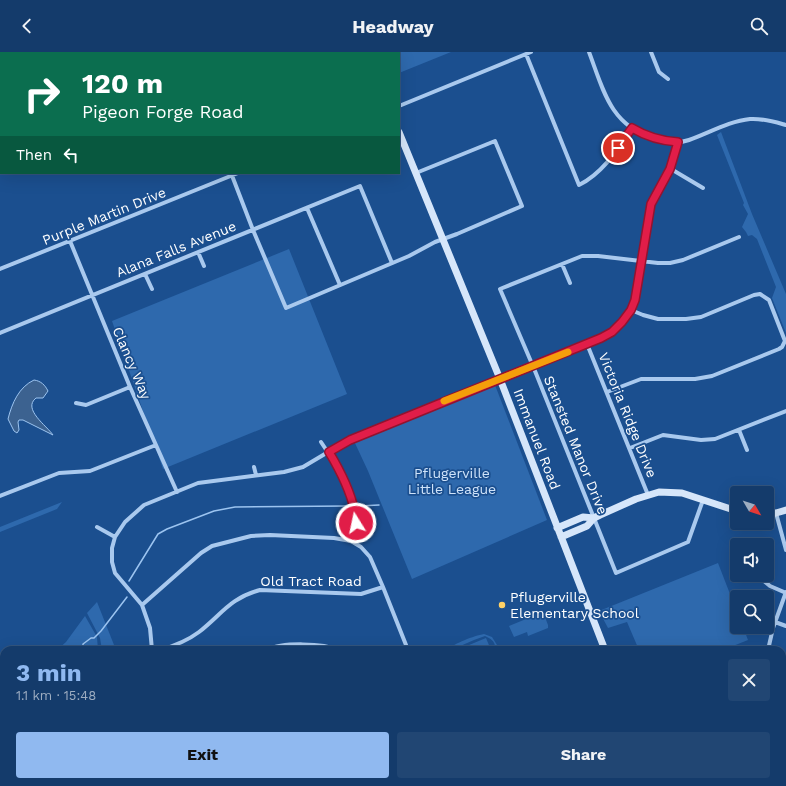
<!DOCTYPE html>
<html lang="en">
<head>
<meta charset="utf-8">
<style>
	body { margin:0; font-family:"Work Sans",sans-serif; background:#214673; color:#f1f3f6; height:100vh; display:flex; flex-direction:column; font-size:15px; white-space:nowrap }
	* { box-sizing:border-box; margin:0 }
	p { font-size:13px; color:#9dadc1 }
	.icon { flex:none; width:22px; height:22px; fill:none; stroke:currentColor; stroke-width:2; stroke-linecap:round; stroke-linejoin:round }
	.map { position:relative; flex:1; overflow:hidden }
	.sheet { position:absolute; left:0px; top:594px; width:786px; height:140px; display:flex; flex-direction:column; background:#143b6b; border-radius:12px 12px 0 0; box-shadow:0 4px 16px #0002,0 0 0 1px #33557e }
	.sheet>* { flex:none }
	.banner { position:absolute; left:0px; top:0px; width:400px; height:122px; box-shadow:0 4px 16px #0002,0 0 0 1px #33557e; background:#0b6e4f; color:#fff; overflow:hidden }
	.needle { width:26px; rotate:129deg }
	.controls { position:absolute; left:730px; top:434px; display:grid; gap:8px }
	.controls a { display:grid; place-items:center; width:44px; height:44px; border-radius:4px; background:#143b6b; box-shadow:0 4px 16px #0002,0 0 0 1px #33557e; font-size:20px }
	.pin { position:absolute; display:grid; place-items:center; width:34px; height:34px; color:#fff; margin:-17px; border:2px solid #fff; border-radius:50%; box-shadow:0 1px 4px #0007 }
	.me { position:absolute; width:44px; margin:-22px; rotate:350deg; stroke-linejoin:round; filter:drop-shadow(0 0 3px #0008) }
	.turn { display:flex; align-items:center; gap:14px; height:84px; padding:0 16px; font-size:18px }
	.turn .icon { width:52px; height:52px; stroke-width:2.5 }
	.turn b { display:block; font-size:28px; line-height:34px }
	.then { display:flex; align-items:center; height:38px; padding:0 16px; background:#0003; gap:8px; font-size:15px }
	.round { display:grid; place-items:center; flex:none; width:42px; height:42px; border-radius:4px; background:#214673 }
	.headline { display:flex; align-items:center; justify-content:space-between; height:68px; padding:0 16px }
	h1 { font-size:24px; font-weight:700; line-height:30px; color:#90b9f0 }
	.action { display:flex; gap:8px; margin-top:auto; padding:8px 16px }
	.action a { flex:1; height:46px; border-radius:4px; background:#90b9f0; color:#111; font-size:16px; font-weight:700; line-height:46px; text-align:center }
	.action a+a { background:#214673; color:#f1f3f6 }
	header { display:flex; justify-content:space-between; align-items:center; height:52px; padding:0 16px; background:#143b6b; font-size:18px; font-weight:700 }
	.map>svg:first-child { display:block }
	.green { fill:#2e69ad }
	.water { fill:#3c6290; stroke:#9cc4f0 }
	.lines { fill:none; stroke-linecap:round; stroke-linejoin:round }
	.stream { stroke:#9cc4f0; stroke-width:1.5 }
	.street { stroke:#a9c9ee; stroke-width:4 }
	.secondary { stroke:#d6e6fa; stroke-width:7 }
	.route-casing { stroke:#92132f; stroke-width:10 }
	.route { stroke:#e11d48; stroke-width:7 }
	.slow { stroke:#f59e0b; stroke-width:7 }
	.poi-dot { fill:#ffd166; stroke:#1b4f8f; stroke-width:1.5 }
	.labels { text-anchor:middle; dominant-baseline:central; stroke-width:3.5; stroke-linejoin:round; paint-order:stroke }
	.street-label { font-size:14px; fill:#fff; stroke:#1b4f8f }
	.park-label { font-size:14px; fill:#cfe3fa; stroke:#1b4f8f }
	.poi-label { font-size:14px; fill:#fff; stroke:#1b4f8f; text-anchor:start }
</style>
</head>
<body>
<header><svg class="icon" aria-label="back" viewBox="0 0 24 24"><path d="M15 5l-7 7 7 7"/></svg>Headway<svg class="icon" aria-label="search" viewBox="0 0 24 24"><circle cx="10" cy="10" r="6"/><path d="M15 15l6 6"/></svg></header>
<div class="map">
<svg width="786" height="734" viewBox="0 0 786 734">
	<rect width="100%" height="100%" fill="#1b4f8f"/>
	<path class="green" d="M0,0H177L1,1L0,59Z
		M253,0H360V1H251Z
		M375,0H451L399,21V1Z
		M721,80L752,162L786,242V281L772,246L776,235L757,187L752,183L748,184L746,180L742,175L748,162L743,153L744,151L717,83Z
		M289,197L347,342L163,417L112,269Z
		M495,333L547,468L412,527L368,419L354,389Z
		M62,450L57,457L0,480V475Z
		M718,511L737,560V575H743L748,588L723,598H639L627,570L608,576L599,559Z
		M97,550L116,598H102L100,586L87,561Z
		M543,560L548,573V576L528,584L527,580L514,585L509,574Z
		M85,564L97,585L98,598H57L66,590Z
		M484,582L492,585L497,593L496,598H494C497,591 492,587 485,584L474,588L451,598H448C454,591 474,584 484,582Z
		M486,586L491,598H457Z
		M4,647V691L0,693V650Z"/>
	<path class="water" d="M34,328C41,329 45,333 48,339L43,346H36C22,357 47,374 53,383L23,368H19L18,370L19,378L17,381L14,379L8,367C12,351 19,335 34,328Z"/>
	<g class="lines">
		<path class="stream" d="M359,454L379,453
			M129,529L158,482L167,477L214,459L235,455L347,454
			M83,598V592L91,586H94L101,579L127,545
			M0,677L4,676"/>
		<path class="street" d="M589,0C603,37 610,73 653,86C665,90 678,92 689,88C709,81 729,69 750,67C762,66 775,70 786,73
			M651,0L659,20L668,27
			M526,2L579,133C603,121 617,98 632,76
			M399,54L531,0
			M671,117L703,136
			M231,121L253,178L286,256L409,204L435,190L457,182L522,154L495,89L416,121
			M307,156L340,233
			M70,189L130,335L177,440
			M198,200L204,214
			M562,212L570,231
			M0,217L238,121
			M145,222L152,237
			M0,281L360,134L392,211
			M587,292L648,443
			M607,340L641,327H695L712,324L779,297L782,295L785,289L769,248L760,242L754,243L701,265L686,267H658L643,263L631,258
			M76,351L86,353L130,335
			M739,378L747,398
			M321,390L339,417L356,460V471L351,489
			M630,396L663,383L701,388L715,387L786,359
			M254,415L256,423
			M0,444L59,421L90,419L156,393
			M703,448L688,490L616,521L535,319L500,237L582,204H598L658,211H670L683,208L739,185
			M776,461L786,498
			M97,475L115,485
			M758,524L770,534L786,541
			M142,553L201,501L212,494L251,484L270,483L334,486L351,489L361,495L370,505L383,535L408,598
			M775,570L786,574
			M152,598L150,576L142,553L115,521L112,510V496L115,485L125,470L144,453L198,431L284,420L303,415L350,387L592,290C618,279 631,265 638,238L651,152L671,117L678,90
			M160,598C174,594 187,589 199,580C222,562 230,546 260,538L361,542L383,535
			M268,598C281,590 324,591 338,598
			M768,598L773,576L786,540
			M782,663L786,673
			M782,699L786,697
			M202,730L203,734
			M267,730L269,734
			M305,730L307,734
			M486,730L488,734
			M550,730L552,734
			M614,730L615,734
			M286,734L295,730"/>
		<path class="secondary" d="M366,0V1
			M192,1L195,0
			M223,1L225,0
			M0,66H1
			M0,78H1
			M399,80L500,327L605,598
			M767,462L776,461L786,458
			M557,476L583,465L594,466
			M561,485L587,474L594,466L600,463L636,447L659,440L682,441L737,459
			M655,730L657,734"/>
	</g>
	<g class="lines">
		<g class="route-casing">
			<path id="route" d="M356,471C355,448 341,420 329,400L350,388L601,286L612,280L622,270L631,258L635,248L651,152L670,117L678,90C661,89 647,85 632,76L618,96"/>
		</g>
		<use href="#route" class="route"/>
		<path class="slow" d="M444,349L568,300"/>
	</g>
	<circle class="poi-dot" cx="502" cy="553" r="4"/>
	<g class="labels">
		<g class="street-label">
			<text transform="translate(104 164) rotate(-22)">Purple Martin Drive</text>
			<text transform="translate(176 197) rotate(-22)">Alana Falls Avenue</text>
			<text transform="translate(132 311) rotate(67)">Clancy Way</text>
			<text transform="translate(628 363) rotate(68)">Victoria Ridge Drive</text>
			<text transform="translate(537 387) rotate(69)">Immanuel Road</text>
			<text transform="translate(576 393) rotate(68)">Stansted Manor Drive</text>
			<text x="311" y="529">Old Tract Road</text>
		</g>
		<g class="park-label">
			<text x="452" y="421">Pflugerville<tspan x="452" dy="16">Little League</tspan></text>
		</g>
		<g class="poi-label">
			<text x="510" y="545">Pflugerville<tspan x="510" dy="16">Elementary School</tspan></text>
		</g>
	</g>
</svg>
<div class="controls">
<a><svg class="needle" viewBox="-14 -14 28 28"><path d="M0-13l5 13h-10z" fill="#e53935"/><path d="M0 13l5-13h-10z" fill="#9dadc1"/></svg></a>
<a><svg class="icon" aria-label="sound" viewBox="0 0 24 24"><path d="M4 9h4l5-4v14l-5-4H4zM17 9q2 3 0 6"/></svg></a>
<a><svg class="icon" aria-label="search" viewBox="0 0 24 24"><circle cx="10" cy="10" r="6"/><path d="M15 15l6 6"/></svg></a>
</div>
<div class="pin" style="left:618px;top:96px;background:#d93025"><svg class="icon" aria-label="arrive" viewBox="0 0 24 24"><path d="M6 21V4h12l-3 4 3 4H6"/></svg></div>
<svg class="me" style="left:356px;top:471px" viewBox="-20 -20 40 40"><circle r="17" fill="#e11d48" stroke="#fff" stroke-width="3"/><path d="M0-11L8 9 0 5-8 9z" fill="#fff"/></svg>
<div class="banner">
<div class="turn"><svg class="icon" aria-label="right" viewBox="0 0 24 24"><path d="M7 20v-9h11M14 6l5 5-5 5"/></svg><div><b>120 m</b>Pigeon Forge Road</div></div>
<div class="then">Then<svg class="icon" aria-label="left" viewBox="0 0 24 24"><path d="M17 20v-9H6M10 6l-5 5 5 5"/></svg></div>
</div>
<section class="sheet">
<div class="headline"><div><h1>3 min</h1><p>1.1 km · 15:48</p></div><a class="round"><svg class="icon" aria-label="close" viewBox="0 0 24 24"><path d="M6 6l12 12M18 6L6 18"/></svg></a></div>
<div class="action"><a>Exit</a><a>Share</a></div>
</section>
</div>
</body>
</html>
